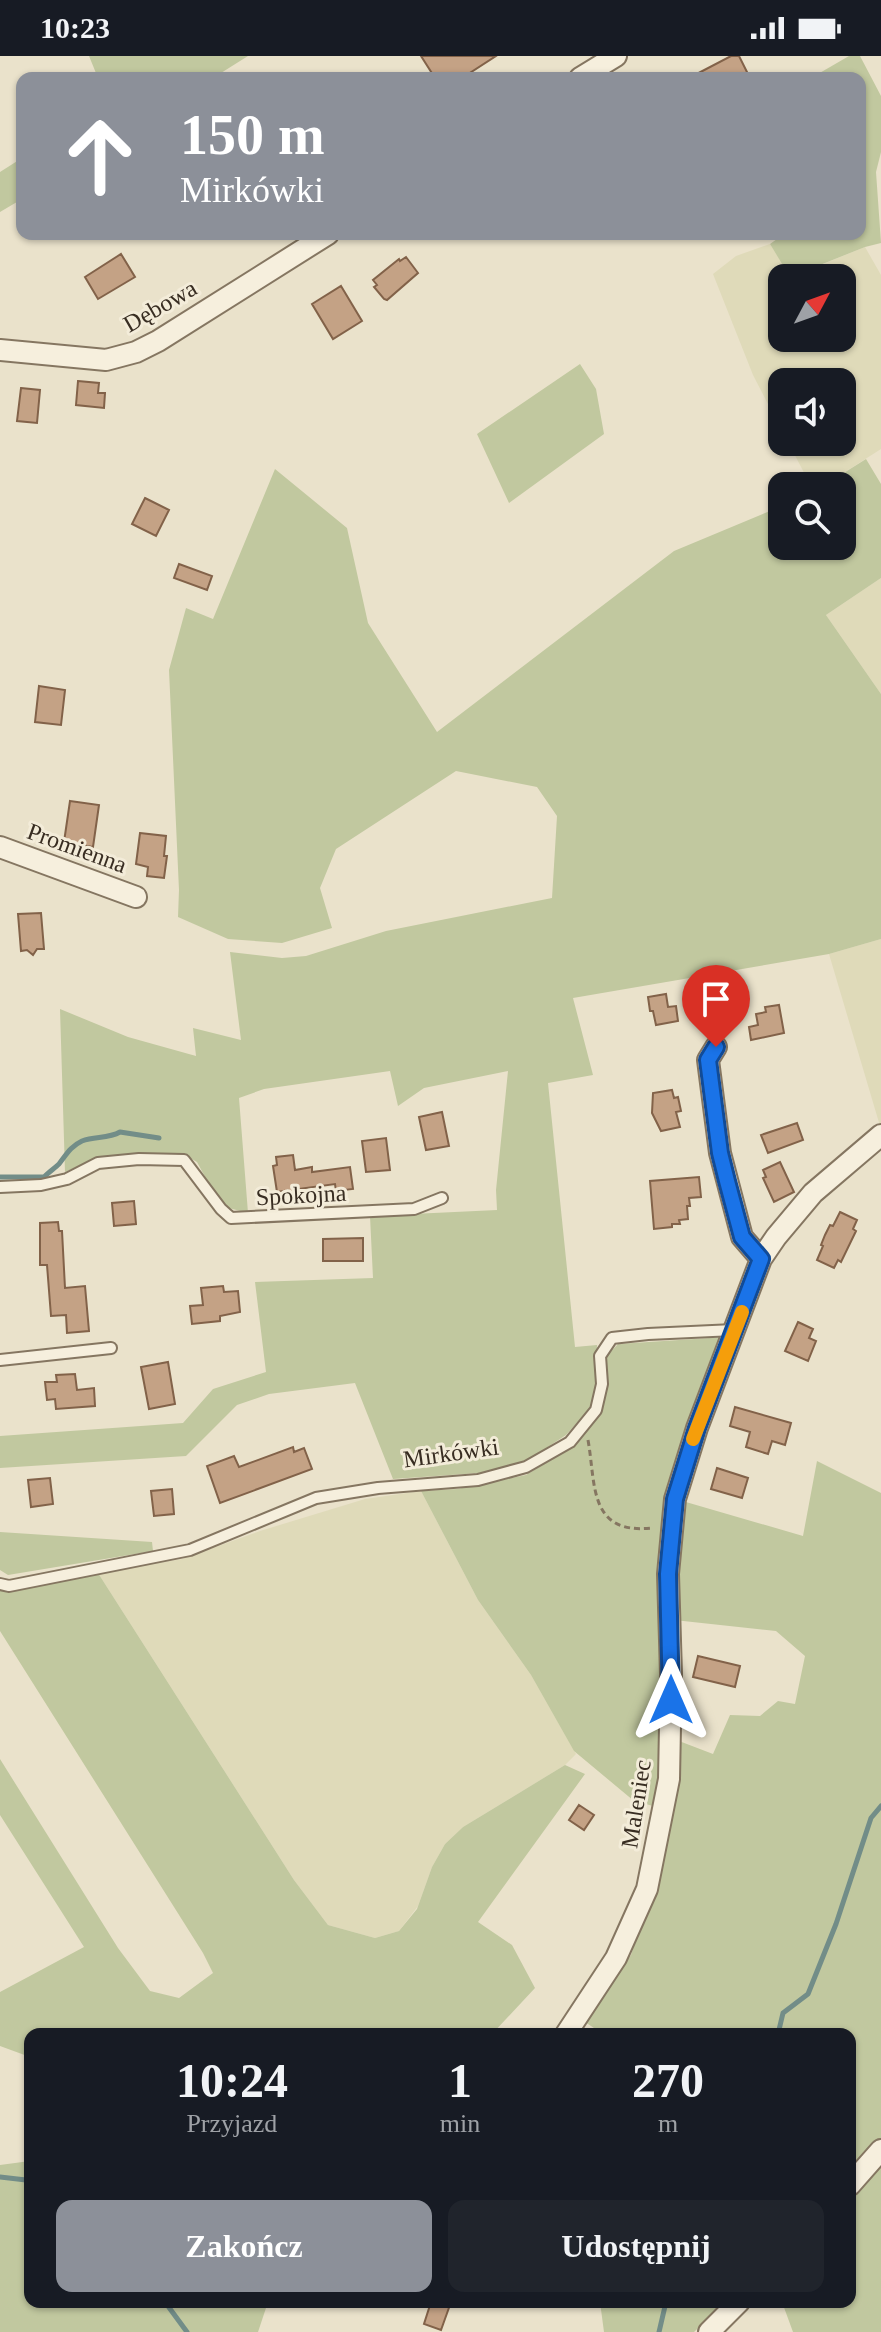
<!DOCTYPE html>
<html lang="pl">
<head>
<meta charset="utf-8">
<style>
	body { margin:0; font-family:Georgia,serif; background:#20242c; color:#f1f3f6; height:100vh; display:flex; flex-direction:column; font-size:30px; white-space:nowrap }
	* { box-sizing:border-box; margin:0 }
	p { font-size:26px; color:#9ea1a6 }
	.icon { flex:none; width:44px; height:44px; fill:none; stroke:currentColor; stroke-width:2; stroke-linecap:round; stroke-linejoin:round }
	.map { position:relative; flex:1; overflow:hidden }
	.panel { position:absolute; left:24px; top:1972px; width:832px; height:280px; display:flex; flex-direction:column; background:#171b24; border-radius:16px; box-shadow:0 2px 6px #0004 }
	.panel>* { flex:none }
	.hud { position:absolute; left:16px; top:16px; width:850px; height:168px; border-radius:16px; box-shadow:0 2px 6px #0004; background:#8c9099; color:#fff; overflow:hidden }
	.needle { width:52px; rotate:49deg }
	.buttons { position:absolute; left:768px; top:208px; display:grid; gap:16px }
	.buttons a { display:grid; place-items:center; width:88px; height:88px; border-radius:16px; background:#171b24; box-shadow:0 2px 6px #0004; font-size:40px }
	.pin { position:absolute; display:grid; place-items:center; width:68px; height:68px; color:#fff; margin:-82px -34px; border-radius:50% 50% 50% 0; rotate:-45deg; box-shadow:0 0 8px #0007 }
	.pin .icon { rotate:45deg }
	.me { position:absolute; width:88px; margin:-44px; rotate:0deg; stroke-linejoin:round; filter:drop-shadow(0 0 6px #0008) }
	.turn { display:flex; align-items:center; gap:28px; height:168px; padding:0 32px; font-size:36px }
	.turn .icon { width:104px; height:104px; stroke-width:2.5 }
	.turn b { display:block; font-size:56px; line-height:68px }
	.eta { display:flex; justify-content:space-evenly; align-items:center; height:136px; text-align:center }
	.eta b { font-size:48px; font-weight:700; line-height:56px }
	.button { display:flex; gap:16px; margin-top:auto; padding:16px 32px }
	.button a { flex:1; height:92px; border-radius:16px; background:#8c9099; color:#fff; font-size:32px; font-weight:700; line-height:92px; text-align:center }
	.button a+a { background:#20242c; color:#f1f3f6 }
	.status { display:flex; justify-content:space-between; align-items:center; height:56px; padding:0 40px; background:#171b24; direction:ltr }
	.status svg { height:22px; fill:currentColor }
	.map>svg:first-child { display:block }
	.farmland { fill:#dfdab9; fill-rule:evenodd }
	.green { fill:#c1c89f }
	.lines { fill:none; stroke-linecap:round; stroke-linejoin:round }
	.stream { stroke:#728d88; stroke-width:5 }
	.building { fill:#c4a285; stroke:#826249; stroke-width:2 }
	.lane-casing { stroke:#857661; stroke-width:14 }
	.street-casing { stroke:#857661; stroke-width:24 }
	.path { stroke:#857661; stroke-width:3; stroke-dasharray:6 4; stroke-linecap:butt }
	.lane { stroke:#f6efdd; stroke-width:10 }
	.street { stroke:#f6efdd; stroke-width:20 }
	.route-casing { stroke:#114b97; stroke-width:20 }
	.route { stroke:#1a73e8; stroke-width:14 }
	.slow { stroke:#f59e0b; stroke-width:14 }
	.labels { text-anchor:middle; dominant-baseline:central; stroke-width:6; stroke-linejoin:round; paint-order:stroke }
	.street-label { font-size:24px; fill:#382d22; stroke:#f3ecd9 }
</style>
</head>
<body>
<div class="status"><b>10:23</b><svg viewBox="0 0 49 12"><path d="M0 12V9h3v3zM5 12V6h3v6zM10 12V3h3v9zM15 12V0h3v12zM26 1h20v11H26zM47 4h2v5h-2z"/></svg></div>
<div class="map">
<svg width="881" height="2276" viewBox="0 0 881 2276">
	<rect width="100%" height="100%" fill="#eae2cb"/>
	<path class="farmland" d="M770,188L791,221L865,191L881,219V393L823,430H811L788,386H842V326H782V375L753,319L713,218L736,200ZM782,222H842V282H782Z
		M881,522V638L826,559Z
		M881,883V1069L880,1070L829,898Z
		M421,1435L478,1544L531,1619L576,1698L565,1709L463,1771L445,1788L432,1811L418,1850L399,1875L375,1882L328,1869L294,1824L98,1517L182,1503L260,1475L365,1443Z"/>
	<path class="green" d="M89,0H248L213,22H98Z
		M849,0H860L881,40V96L876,116L881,187L865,191L790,221L770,188L784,178H860V22H811Z
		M22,102V143L0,156V116Z
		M580,308L596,333L604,378L509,447L477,378Z
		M866,403L881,428V522L826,559L881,638V883L829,898L573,942L593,1019L548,1027L575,1291L597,1289L596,1327L591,1351L566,1379L525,1406L479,1417L393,1423L355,1327L269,1338L237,1349L186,1400L0,1412V1380L183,1367L213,1333L266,1316L255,1226L373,1222L370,1160L497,1154L496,1134L508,1015L424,1032L398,1050L390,1015L264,1033L239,1042L248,1157L221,1150L197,1106L185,1099L144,1098L95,1103L65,1116L60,953L128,981L196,1000L193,972L241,984L230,896L282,902L306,900L386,875L552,842L557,760L537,731L456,715L336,793L320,832L332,872L282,887L228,883L178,861L179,834L169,614L186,552L213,563L275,413L347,472L368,567L437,676L674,495L782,450V490H842V430H823Z
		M725,1281L689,1375L657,1751L634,1745L574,1695L531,1619L478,1544L421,1435L457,1433L526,1419L577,1388L600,1353L605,1302L618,1288Z
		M817,1405L881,1437V2084L850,2113V1978H603L585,1966L631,1899L658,1812L679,1685L713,1698L730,1659L760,1660L778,1645L795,1648L805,1600L776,1575L674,1564L679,1444L803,1480Z
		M0,1476L152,1486L153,1495L8,1519L0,1514Z
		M98,1517L294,1824L328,1869L375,1882L399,1875L417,1853L432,1811L445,1788L463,1771L565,1709L585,1718L478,1866L512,1889L535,1932L492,1978H30V2001L0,1990V1936L84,1891L0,1759V1703L118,1892L150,1935L179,1942L213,1917L203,1897L0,1575V1533L12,1535Z
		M881,2104V2276H793L782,2246H850V2140Z
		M30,2105V2246H268L258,2276H0V2109Z
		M600,2246H725L694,2276H604Z"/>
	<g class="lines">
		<path class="stream" d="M0,1121H44C49,1116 55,1112 59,1108C66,1099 71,1090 82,1085C95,1080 108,1083 120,1076L159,1082
			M778,1978L783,1957L808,1938L836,1868L871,1762L881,1750
			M0,2121L26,2124L30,2122
			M165,2246L187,2276
			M659,2276L666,2246"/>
	</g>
	<path class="building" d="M421,0H496L462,22H435Z
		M731,0H739L750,22H689Z
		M121,198L135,221L98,243L85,221Z
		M406,201L418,217L387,244L384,243L374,231L377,229L373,224L399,203L400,205Z
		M341,230L362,265L333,283L312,248Z
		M78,325L99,327L98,337H105L104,352L76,349Z
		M21,332L40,334L37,367L17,365Z
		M145,442L169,454L156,480L132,468Z
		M179,508L212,520L207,534L174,522Z
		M39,630L65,634L61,669L35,666Z
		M70,745L99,749L93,791L64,786Z
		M140,777L166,780L164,800H167L164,822L147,820L148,811L136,808Z
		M41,857L44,893H37L33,899L27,894L21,895L18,858Z
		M666,938L668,951L676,950L678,965L656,969L653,955H650L648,941Z
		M779,949L784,977L751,984L749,971L758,969L756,958L766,956L765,951Z
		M672,1034L674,1042L678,1041L681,1055L676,1056L680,1071L661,1075L652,1057L653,1037Z
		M442,1056L449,1090L426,1094L419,1061Z
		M797,1067L803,1084L768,1097L761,1079Z
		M386,1082L390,1114L366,1116L362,1085Z
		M293,1099L295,1114L312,1111V1116L350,1111L353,1133L336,1135L335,1128L298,1133L299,1137L284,1139V1135L277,1136L273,1110L277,1109L276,1101Z
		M780,1106L794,1136L774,1146L763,1122L766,1121L763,1114Z
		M699,1121L701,1141L689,1142L690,1150H687L688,1163L679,1164L680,1168H672V1171L654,1173L650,1125Z
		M134,1145L136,1168L114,1170L112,1147Z
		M840,1156L857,1164L853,1173L856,1175L841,1206L838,1204L834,1212L817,1204L823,1190L821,1189L825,1179L830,1169L833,1170Z
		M58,1166L59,1175H62L65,1232L85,1230L89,1275L67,1277L66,1259L51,1260L47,1209H40V1167Z
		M363,1182V1205H323V1183Z
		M223,1230L224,1236L238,1235L240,1256L220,1260V1265L192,1268L190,1250L203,1249L201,1232Z
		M798,1266L813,1273L809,1282L816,1285L808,1305L785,1295Z
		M168,1306L175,1348L149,1353L141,1311Z
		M75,1318L77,1334L94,1332L95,1350L56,1353L55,1343L47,1344L45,1326H57L56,1319Z
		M735,1351L791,1367L785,1389L772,1385L768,1398L746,1391L750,1376L730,1370Z
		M293,1391L294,1396L304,1392L312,1413L220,1447L207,1410L234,1400L239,1411Z
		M717,1412L748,1422L742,1442L711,1433Z
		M50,1422L53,1448L31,1451L28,1424Z
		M172,1433L174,1458L154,1460L151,1435Z
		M698,1600L740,1610L735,1631L693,1621Z
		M579,1749L594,1759L584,1774L569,1764Z
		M431,2246H451L441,2274L424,2268Z"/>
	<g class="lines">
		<g class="lane-casing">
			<path id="lane" d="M0,1131L41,1129L67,1123L98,1107L139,1103L184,1104L221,1153L231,1162L414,1153L442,1142
				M0,1304L111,1292
				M0,1528L9,1530L190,1494L316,1442L378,1432L478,1424L526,1411L570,1386L596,1354L602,1328L600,1300L612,1282L648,1278L734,1274"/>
		</g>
		<g class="street-casing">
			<path id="street" d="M580,22L616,0
				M0,294L106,304L136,296L158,285L328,178
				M0,791L136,841
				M716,991L708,1004L720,1097L742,1181L761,1203
				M566,1978L616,1902L647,1833L669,1723L671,1618L668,1518L675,1443L697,1372L761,1203L776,1181L813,1137L881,1079
				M850,2129L881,2094
				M709,2276L739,2246"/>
		</g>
		<path class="path" d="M588,1384C596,1428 588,1479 652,1472"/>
		<use href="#lane" class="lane"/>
		<use href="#street" class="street"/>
	</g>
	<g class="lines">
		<g class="route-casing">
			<path id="route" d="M671,1644L668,1518L675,1443L697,1372L761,1203L742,1181L727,1125L720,1097L708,1004L716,991"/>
		</g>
		<use href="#route" class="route"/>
		<path class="slow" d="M693,1383L742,1256"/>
	</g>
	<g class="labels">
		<g class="street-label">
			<text transform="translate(160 250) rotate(-30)">Dębowa</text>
			<text transform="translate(77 792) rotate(20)">Promienna</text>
			<text transform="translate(301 1139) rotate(-3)">Spokojna</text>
			<text transform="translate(451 1397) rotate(-8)">Mirkówki</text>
			<text transform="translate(636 1748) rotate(-81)">Maleniec</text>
		</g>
	</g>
</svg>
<div class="buttons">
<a><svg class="needle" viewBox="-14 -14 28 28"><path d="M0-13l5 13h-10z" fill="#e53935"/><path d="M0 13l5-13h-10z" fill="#9ea1a6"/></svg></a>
<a><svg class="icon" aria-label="sound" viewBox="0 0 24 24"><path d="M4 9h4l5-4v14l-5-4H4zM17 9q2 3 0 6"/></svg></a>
<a><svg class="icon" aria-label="search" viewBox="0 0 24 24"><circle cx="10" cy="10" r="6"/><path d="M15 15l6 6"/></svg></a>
</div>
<div class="pin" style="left:716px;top:991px;background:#d93025"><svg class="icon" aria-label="arrive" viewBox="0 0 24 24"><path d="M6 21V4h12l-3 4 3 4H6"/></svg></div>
<svg class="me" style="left:671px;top:1644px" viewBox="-20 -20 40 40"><path d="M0-17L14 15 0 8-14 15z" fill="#1a73e8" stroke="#fff" stroke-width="4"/></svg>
<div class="hud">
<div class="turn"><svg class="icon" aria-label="ahead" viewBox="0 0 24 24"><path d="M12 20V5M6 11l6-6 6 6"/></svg><div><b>150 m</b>Mirkówki</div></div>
</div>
<section class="panel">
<div class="eta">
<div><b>10:24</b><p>Przyjazd</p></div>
<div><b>1</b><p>min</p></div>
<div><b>270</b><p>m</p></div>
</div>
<div class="button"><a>Zakończ</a><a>Udostępnij</a></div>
</section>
</div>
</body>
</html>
